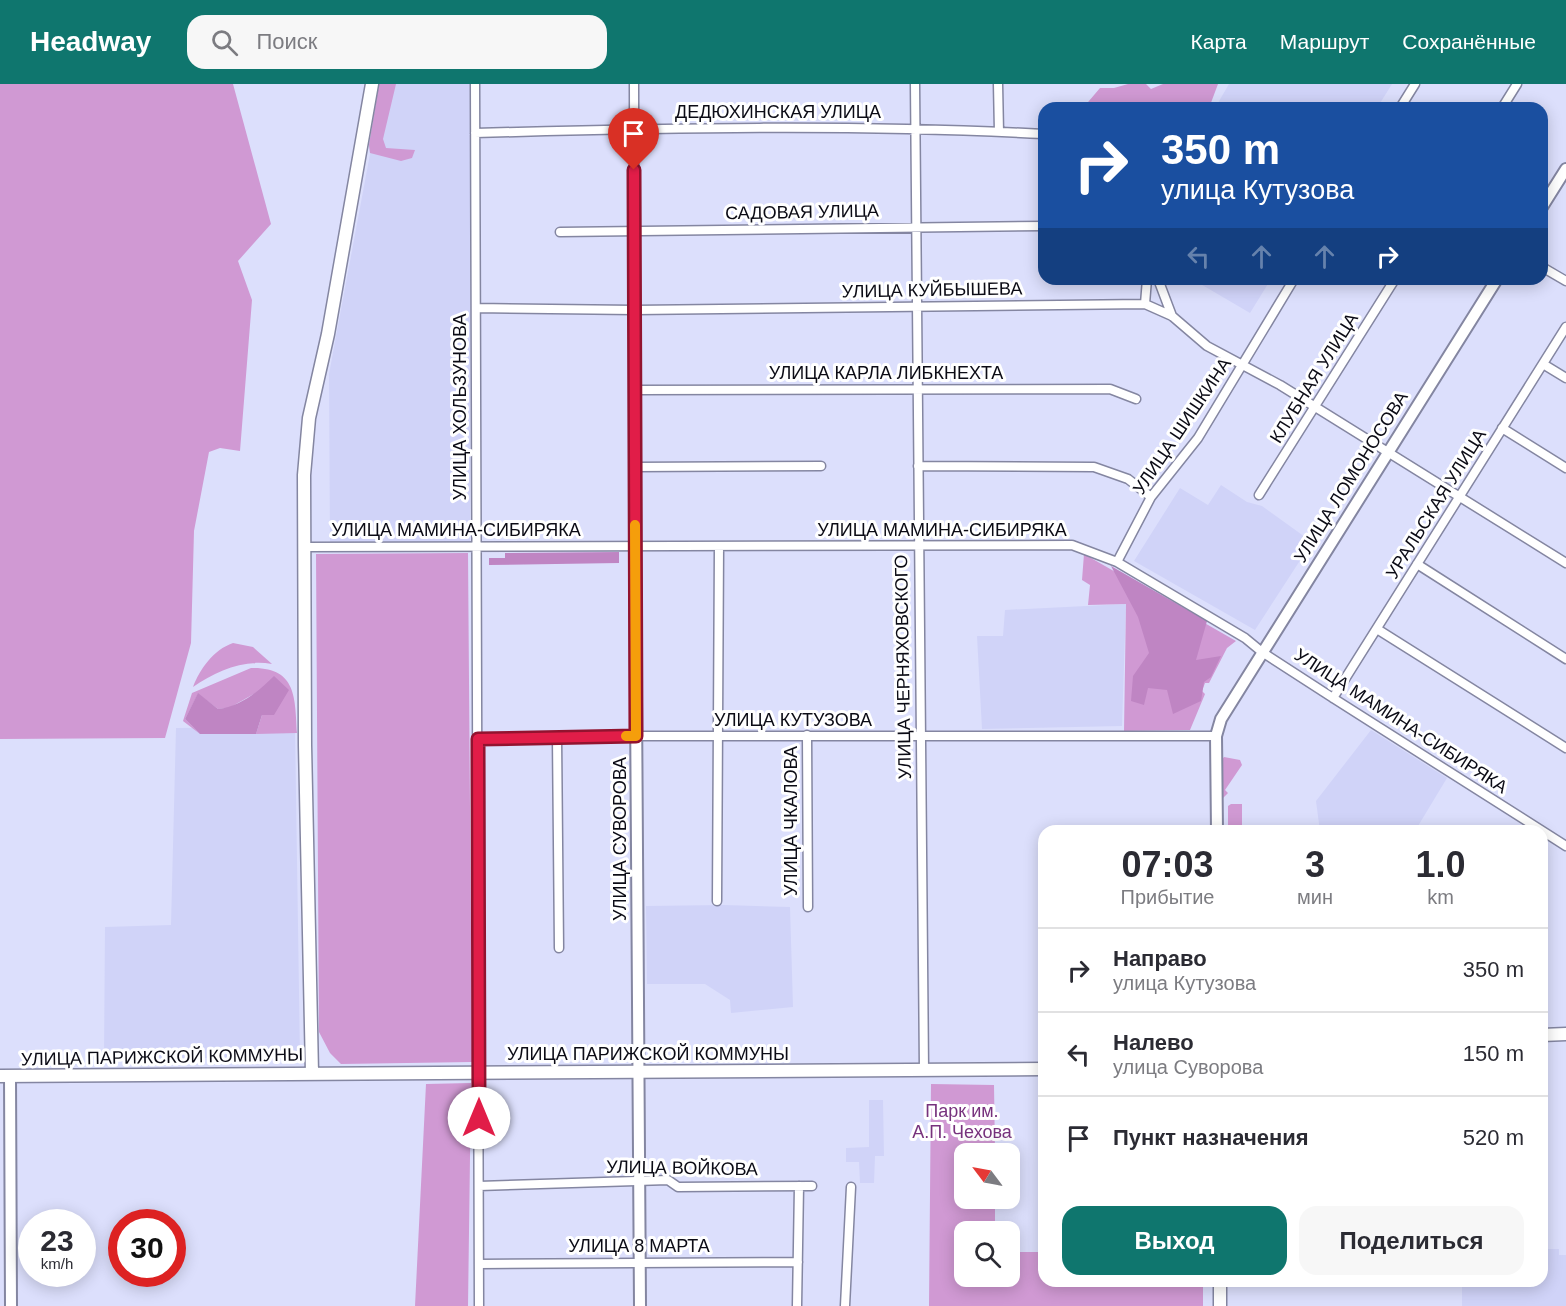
<!DOCTYPE html>
<html lang="ru">
<head>
<meta charset="utf-8">
<style>
	body { margin:0; font-family:Helvetica,sans-serif; background:#f7f7f7; color:#2b2b33; height:100vh; display:flex; flex-direction:column; font-size:22px; white-space:nowrap }
	* { box-sizing:border-box; margin:0 }
	p { font-size:20px; color:#7c7c81 }
	.icon { flex:none; width:33px; height:33px; fill:none; stroke:currentColor; stroke-width:2; stroke-linecap:round; stroke-linejoin:round }
	.map { position:relative; flex:1; overflow:hidden }
	.side { position:absolute; left:1038px; top:741px; width:510px; height:462px; display:flex; flex-direction:column; background:#fff; border-radius:18px; box-shadow:0 3px 15px #0003 }
	.side>* { flex:none }
	.hud { position:absolute; left:1038px; top:18px; width:510px; height:183px; border-radius:18px; box-shadow:0 3px 15px #0003; background:#1a4fa0; color:#fff; overflow:hidden }
	.needle { width:39px; rotate:302deg }
	.fabs { position:absolute; left:954px; top:1059px; display:grid; gap:12px }
	.fabs a { display:grid; place-items:center; width:66px; height:66px; border-radius:12px; background:#fff; box-shadow:0 3px 15px #0003; font-size:30px }
	.speed { position:absolute; left:18px; top:1125px; display:flex; gap:12px; font-size:30px; font-weight:700; text-align:center }
	.speed>* { display:grid; place-content:center; width:78px; height:78px; border-radius:50%; background:#fff; box-shadow:0 3px 15px #0003; line-height:1 }
	.speed small { font-size:15px; font-weight:400 }
	.speed .limit { border:9px solid #d22; background:#fff; color:#111 }
	.pin { position:absolute; display:grid; place-items:center; width:51px; height:51px; color:#fff; margin:-62px -26px; border-radius:50% 50% 50% 0; rotate:-45deg; box-shadow:0 0 6px #0007 }
	.pin .icon { rotate:45deg }
	.me { position:absolute; width:66px; margin:-33px; rotate:0deg; stroke-linejoin:round; filter:drop-shadow(0 0 4px #0008) }
	.turn { display:flex; align-items:center; gap:21px; height:126px; padding:0 24px; font-size:27px }
	.turn .icon { width:78px; height:78px; stroke-width:2.5 }
	.turn b { display:block; font-size:42px; line-height:51px }
	.lanes { display:flex; align-items:center; height:57px; padding:0 24px; background:#0003; justify-content:center; gap:30px; direction:ltr }
	.lanes .off { opacity:.35 }
	.eta { display:flex; justify-content:space-evenly; align-items:center; height:102px; text-align:center }
	.eta b { font-size:36px; font-weight:700; line-height:42px }
	.button { display:flex; gap:12px; margin-top:auto; padding:12px 24px }
	.button a { flex:1; height:69px; border-radius:18px; background:#0f766e; color:#fff; font-size:24px; font-weight:700; line-height:69px; text-align:center }
	.button a+a { background:#f7f7f7; color:#2b2b33 }
	ul { padding:0; list-style:none }
	li { display:flex; align-items:center; gap:18px; height:84px; padding:0 24px; border-top:2px solid #e1e1e2 }
	li div { flex:1 }
	li b { display:block; font-size:22px }
	li em { font-style:normal }
	header { display:flex; align-items:center; gap:36px; box-sizing:border-box; height:84px; padding:0 30px; background:#0f766e; color:#fff }
	header strong { font-size:28px }
	nav { display:flex; gap:33px; margin-inline-start:auto; font-size:21px }
	.search { width:420px; height:54px; background:#f7f7f7; display:flex; align-items:center; gap:15px; box-sizing:border-box; padding:0 21px; border-radius:18px; color:#7c7c81; font-size:22px }
	.map>svg:first-child { display:block }
	.built { fill:#d0d3f8 }
	.green { fill:#d099d3 }
	.forest { fill:#bf85c3 }
	.lines { fill:none; stroke-linecap:round; stroke-linejoin:round }
	.minor-casing { stroke:#8486a1; stroke-width:11 }
	.tertiary-casing { stroke:#8486a1; stroke-width:14 }
	.secondary-casing { stroke:#8486a1; stroke-width:15 }
	.minor { stroke:#fff; stroke-width:8 }
	.tertiary { stroke:#fff; stroke-width:10 }
	.secondary { stroke:#fff; stroke-width:12 }
	.route-casing { stroke:#92132f; stroke-width:15 }
	.route { stroke:#e11d48; stroke-width:10 }
	.slow { stroke:#f59e0b; stroke-width:10 }
	.labels { text-anchor:middle; dominant-baseline:central; stroke-width:6; stroke-linejoin:round; paint-order:stroke }
	.street-label { font-size:18px; fill:#0b0b15; stroke:#fff }
	.park-label { font-size:18px; fill:#77327d; stroke:#fff }
</style>
</head>
<body>
<header>
<strong>Headway</strong>
<div class="search"><svg class="icon" aria-label="search" viewBox="0 0 24 24"><circle cx="10" cy="10" r="6"/><path d="M15 15l6 6"/></svg>Поиск</div>
<nav><a>Карта</a><a>Маршрут</a><a>Сохранённые</a></nav>
</header>
<div class="map">
<svg width="1566" height="1222" viewBox="0 0 1566 1222">
	<rect width="100%" height="100%" fill="#dcdffc"/>
	<path class="built" d="M379,0H470V459L330,458L329,290L370,70L369,61Z
		M1229,0H1392L1377,24H1215Z
		M1192,195H1271L1250,229Z
		M1221,401L1247,418L1262,422L1312,458L1255,546L1134,477L1180,404L1208,421Z
		M1126,520L1122,642L982,645L977,552H1003L1005,526Z
		M295,643L300,974H104L105,843L171,841L176,644Z
		M1371,646L1447,694L1415,747H1320L1316,717Z
		M724,821L790,823L793,923L731,929L730,916L705,900H647L646,822Z
		M869,1016H883L884,1072H875L874,1099H860L859,1078H846V1064L869,1063Z
		M1542,1165H1559V1171H1566V1222H1462V1197H1542Z"/>
	<path class="green" d="M0,0H233L271,140L238,177L252,216L240,367L220,364L209,368L194,447L191,559L165,654L0,655Z
		M379,0H396L383,55L386,64L415,66L412,74L401,77L370,69L369,61Z
		M1128,0H1146L1151,5L1163,0H1218L1209,24H1083L1100,4H1114Z
		M468,469L472,978L341,980L330,969L319,948L316,470Z
		M1084,470L1236,557L1227,564L1209,599H1205L1202,607L1205,610L1190,646L1124,647L1126,520L1088,521L1090,501L1082,496Z
		M233,559L253,563L272,580C243,575 216,587 193,603C200,585 213,566 233,559Z
		M251,584C297,583 295,614 297,649L256,650L262,631L261,606L229,624L218,625L198,610L185,635L200,650L183,637L192,609Z
		M1224,673L1240,676L1242,681L1225,706L1228,709L1223,714L1221,713L1220,678Z
		M1231,720H1242V747H1228V722Z
		M471,999L468,1222H415L426,1000Z
		M931,1000L994,1001L995,1069L964,1070V1114L995,1115V1147L964,1148V1192H1010V1168H1044V1197H1203V1222H929Z"/>
	<path class="forest" d="M619,468V479L489,481V474H505V469Z
		M1111,482L1207,537L1196,576L1221,572L1211,593L1204,598L1201,617L1173,630L1167,606L1148,604L1144,621L1131,617L1133,592L1149,569L1138,533Z
		M274,592L289,606L274,631H262L256,650H200L185,635L198,609L218,625C240,623 259,607 274,592Z"/>
	<g class="lines">
		<g class="minor-casing">
			<path id="minor" d="M475,0L479,1222
				M634,0L635,463
				M915,0L924,986
				M998,0L999,48
				M1400,24L1415,0
				M1502,24L1517,0
				M475,49C665,44 855,40 1044,50
				M560,148L1044,142
				M1542,183L1566,197
				M1158,195L1172,232
				M1145,220L1147,195
				M476,224L635,226L1145,220L1172,232L1207,262L1280,301L1566,479
				M1543,280L1566,294
				M635,306L1110,305L1136,315
				M1502,344L1566,384
				M918,382L1094,383L1128,395L1151,413
				M635,383L821,382
				M1259,411L1395,195
				M304,463L1072,461L1117,478L1245,554L1262,568L1333,614L1566,762
				M1117,478L1151,413L1198,354L1294,195
				M1417,480L1566,575
				M1377,545L1566,664
				M1333,614L1566,243
				M807,651L808,823
				M557,653L559,864
				M478,655L636,652H1216
				M717,817L719,462
				M479,1102L668,1096L678,1103L812,1102
				M479,1180L798,1178
				M797,1222L799,1102
				M845,1222L851,1103"/>
		</g>
		<g class="tertiary-casing">
			<path id="tertiary" d="M1542,123L1566,85
				M635,463L640,1222
				M1217,747L1216,652L1221,635L1497,195
				M10,992L11,1222"/>
		</g>
		<g class="secondary-casing">
			<path id="secondary" d="M1542,951L1566,950
				M312,989L305,661L304,391L309,334L328,250L372,0
				M0,992L1044,985
				M1220,1222V1197"/>
		</g>
		<use href="#minor" class="minor"/>
		<use href="#tertiary" class="tertiary"/>
		<use href="#secondary" class="secondary"/>
	</g>
	<g class="lines">
		<g class="route-casing">
			<path id="route" d="M479,1034L478,655L636,652L634,86"/>
		</g>
		<use href="#route" class="route"/>
		<path class="slow" d="M626,652H636L635,441"/>
	</g>
	<g class="labels">
		<g class="street-label">
			<text x="778" y="28">ДЕДЮХИНСКАЯ УЛИЦА</text>
			<text transform="translate(802 128) rotate(-1)">САДОВАЯ УЛИЦА</text>
			<text transform="translate(932 206) rotate(-1)">УЛИЦА КУЙБЫШЕВА</text>
			<text x="886" y="289">УЛИЦА КАРЛА ЛИБКНЕХТА</text>
			<text transform="translate(1314 294) rotate(-58)">КЛУБНАЯ УЛИЦА</text>
			<text transform="translate(460 323) rotate(-90)">УЛИЦА ХОЛЬЗУНОВА</text>
			<text transform="translate(1182 342) rotate(-56)">УЛИЦА ШИШКИНА</text>
			<text transform="translate(1351 393) rotate(-58)">УЛИЦА ЛОМОНОСОВА</text>
			<text transform="translate(1436 420) rotate(-58)">УРАЛЬСКАЯ УЛИЦА</text>
			<text x="456" y="446">УЛИЦА МАМИНА-СИБИРЯКА</text>
			<text x="942" y="446">УЛИЦА МАМИНА-СИБИРЯКА</text>
			<text transform="translate(903 583) rotate(-91)">УЛИЦА ЧЕРНЯХОВСКОГО</text>
			<text x="793" y="636">УЛИЦА КУТУЗОВА</text>
			<text transform="translate(1401 637) rotate(33)">УЛИЦА МАМИНА-СИБИРЯКА</text>
			<text transform="translate(791 737) rotate(-90)">УЛИЦА ЧКАЛОВА</text>
			<text transform="translate(620 755) rotate(-90)">УЛИЦА СУВОРОВА</text>
			<text x="648" y="970">УЛИЦА ПАРИЖСКОЙ КОММУНЫ</text>
			<text transform="translate(162 973) rotate(-1)">УЛИЦА ПАРИЖСКОЙ КОММУНЫ</text>
			<text transform="translate(682 1084) rotate(1)">УЛИЦА ВОЙКОВА</text>
			<text x="639" y="1162">УЛИЦА 8 МАРТА</text>
		</g>
		<g class="park-label">
			<text x="962" y="1027">Парк им.<tspan x="962" dy="21">А.П. Чехова</tspan></text>
		</g>
	</g>
</svg>
<div class="fabs">
<a><svg class="needle" viewBox="-14 -14 28 28"><path d="M0-13l5 13h-10z" fill="#e53935"/><path d="M0 13l5-13h-10z" fill="#7c7c81"/></svg></a>
<a><svg class="icon" aria-label="search" viewBox="0 0 24 24"><circle cx="10" cy="10" r="6"/><path d="M15 15l6 6"/></svg></a>
</div>
<div class="speed"><div>23<small>km/h</small></div><div class="limit">30</div></div>
<div class="pin" style="left:634px;top:86px;background:#d93025"><svg class="icon" aria-label="arrive" viewBox="0 0 24 24"><path d="M6 21V4h12l-3 4 3 4H6"/></svg></div>
<svg class="me" style="left:479px;top:1034px" viewBox="-20 -20 40 40"><circle r="19" fill="#fff"/><path d="M0-13L10 11 0 6-10 11z" fill="#e11d48"/></svg>
<div class="hud">
<div class="turn"><svg class="icon" aria-label="right" viewBox="0 0 24 24"><path d="M7 20v-9h11M14 6l5 5-5 5"/></svg><div><b>350 m</b>улица Кутузова</div></div>
<div class="lanes"><svg class="icon off" aria-label="left" viewBox="0 0 24 24"><path d="M17 20v-9H6M10 6l-5 5 5 5"/></svg><svg class="icon off" aria-label="ahead" viewBox="0 0 24 24"><path d="M12 20V5M6 11l6-6 6 6"/></svg><svg class="icon off" aria-label="ahead" viewBox="0 0 24 24"><path d="M12 20V5M6 11l6-6 6 6"/></svg><svg class="icon" aria-label="right" viewBox="0 0 24 24"><path d="M7 20v-9h11M14 6l5 5-5 5"/></svg></div>
</div>
<section class="side">
<div class="eta">
<div><b>07:03</b><p>Прибытие</p></div>
<div><b>3</b><p>мин</p></div>
<div><b>1.0</b><p>km</p></div>
</div>
<ul>
<li><svg class="icon" aria-label="right" viewBox="0 0 24 24"><path d="M7 20v-9h11M14 6l5 5-5 5"/></svg><div><b>Направо</b><p>улица Кутузова</p></div><em>350 m</em></li>
<li><svg class="icon" aria-label="left" viewBox="0 0 24 24"><path d="M17 20v-9H6M10 6l-5 5 5 5"/></svg><div><b>Налево</b><p>улица Суворова</p></div><em>150 m</em></li>
<li><svg class="icon" aria-label="arrive" viewBox="0 0 24 24"><path d="M6 21V4h12l-3 4 3 4H6"/></svg><div><b>Пункт назначения</b></div><em>520 m</em></li>
</ul>
<div class="button"><a>Выход</a><a>Поделиться</a></div>
</section>
</div>
</body>
</html>
